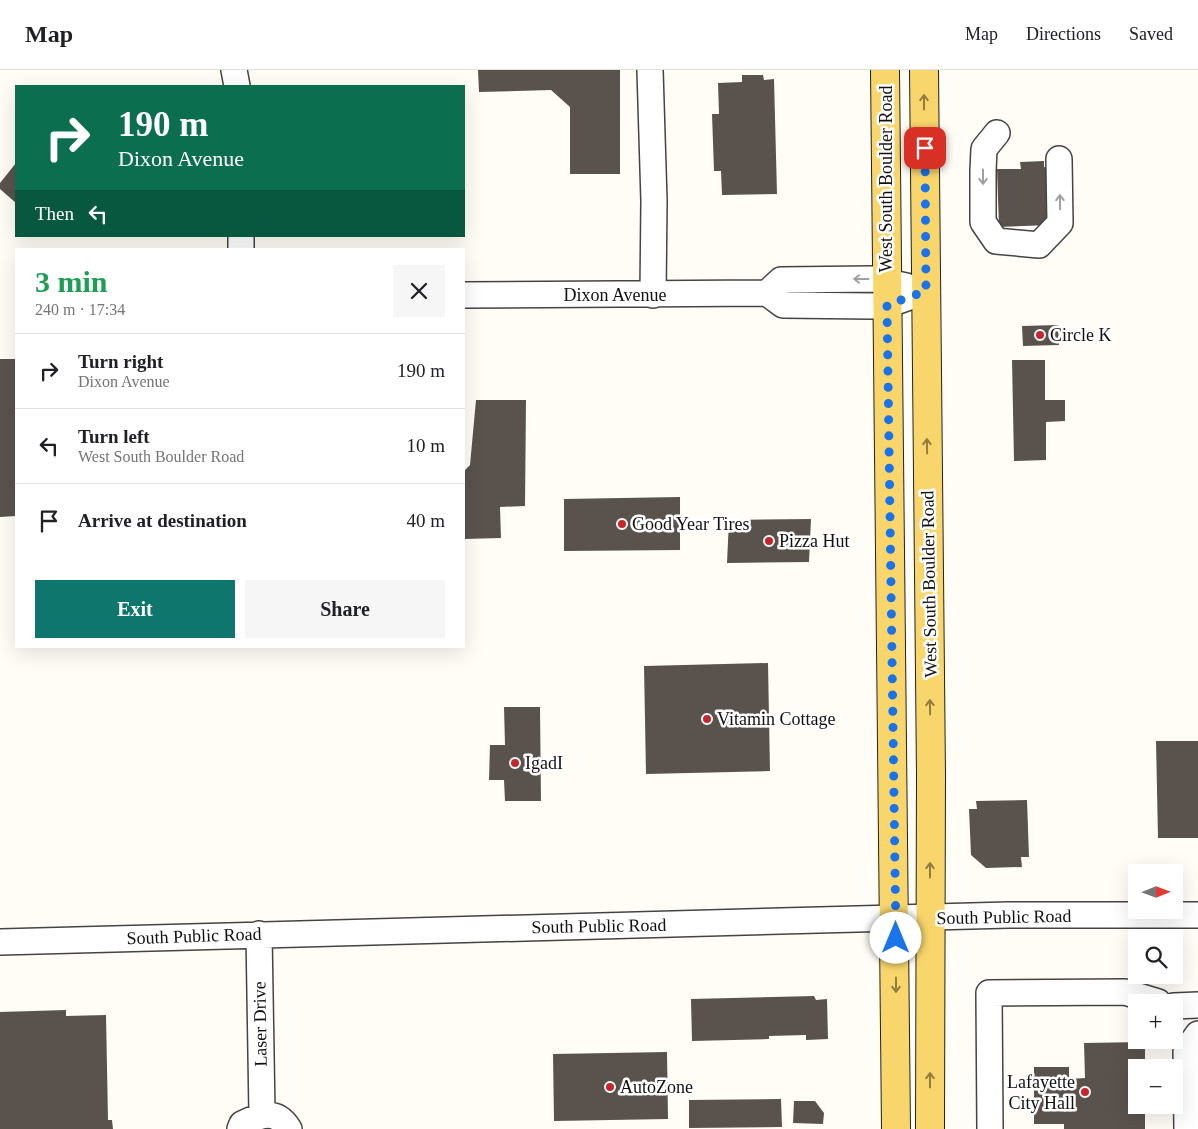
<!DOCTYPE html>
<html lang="en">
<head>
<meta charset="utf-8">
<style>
	body { margin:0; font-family:"Times New Roman",serif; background:#f6f6f6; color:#202124; height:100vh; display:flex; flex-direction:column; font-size:19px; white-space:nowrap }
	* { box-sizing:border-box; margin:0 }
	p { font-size:16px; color:#757577 }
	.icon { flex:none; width:28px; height:28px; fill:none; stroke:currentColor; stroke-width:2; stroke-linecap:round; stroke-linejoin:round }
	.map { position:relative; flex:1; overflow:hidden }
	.drawer { position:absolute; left:15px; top:178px; width:450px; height:400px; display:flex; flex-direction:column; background:#fff; border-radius:0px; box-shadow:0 5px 20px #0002 }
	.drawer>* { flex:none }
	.hud { position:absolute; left:15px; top:15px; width:450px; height:152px; border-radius:0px; box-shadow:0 5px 20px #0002; background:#0b6e4f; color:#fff; overflow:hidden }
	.needle { width:32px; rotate:89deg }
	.tools { position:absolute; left:1128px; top:794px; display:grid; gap:10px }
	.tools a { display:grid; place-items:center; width:55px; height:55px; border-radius:0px; background:#fff; box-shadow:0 5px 20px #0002; font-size:25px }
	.pin { position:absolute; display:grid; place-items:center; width:42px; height:42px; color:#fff; margin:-21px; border-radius:10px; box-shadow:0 2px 8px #0006 }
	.me { position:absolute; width:55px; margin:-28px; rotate:0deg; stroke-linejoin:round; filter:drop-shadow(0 0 4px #0008) }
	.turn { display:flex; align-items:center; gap:18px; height:105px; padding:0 20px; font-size:22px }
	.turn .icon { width:65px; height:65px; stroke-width:2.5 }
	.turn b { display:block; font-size:35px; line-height:42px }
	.then { display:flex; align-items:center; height:48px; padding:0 20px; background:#0003; gap:10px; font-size:19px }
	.round { display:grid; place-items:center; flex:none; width:52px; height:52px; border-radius:0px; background:#f6f6f6 }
	.summary { display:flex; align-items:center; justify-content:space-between; height:85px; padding:0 20px }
	h1 { font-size:30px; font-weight:800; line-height:38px; color:#1e9e55 }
	.action { display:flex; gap:10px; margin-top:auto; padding:10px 20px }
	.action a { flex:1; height:58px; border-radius:0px; background:#0f766e; color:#fff; font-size:20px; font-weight:800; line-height:58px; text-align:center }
	.action a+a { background:#f6f6f6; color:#202124 }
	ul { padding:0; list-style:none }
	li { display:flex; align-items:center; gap:15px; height:75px; padding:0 20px; border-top:1px solid #e0e0e0 }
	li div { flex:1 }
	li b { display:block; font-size:19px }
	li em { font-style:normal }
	header { display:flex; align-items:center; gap:30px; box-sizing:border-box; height:70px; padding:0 25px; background:#fff; border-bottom:1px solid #e0e0e0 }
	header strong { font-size:24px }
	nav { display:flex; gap:28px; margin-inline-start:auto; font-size:18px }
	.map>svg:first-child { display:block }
	.building { fill:#5a524d }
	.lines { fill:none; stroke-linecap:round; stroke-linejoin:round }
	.minor-casing { stroke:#444; stroke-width:28 }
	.major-casing { stroke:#222; stroke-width:30 }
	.minor { stroke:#fff; stroke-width:25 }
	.major { stroke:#f9d66b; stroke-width:28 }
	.oneway { stroke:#917d42 }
	.oneway2 { stroke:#a0a0a0 }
	.route { stroke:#1a73e8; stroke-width:9; stroke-dasharray:0 16.2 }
	.poi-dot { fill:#c4262e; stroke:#fff; stroke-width:2 }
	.labels { text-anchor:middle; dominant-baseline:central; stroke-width:5; stroke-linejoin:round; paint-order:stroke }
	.street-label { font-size:18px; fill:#111; stroke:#fff }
	.poi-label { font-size:18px; fill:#111; stroke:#fff; text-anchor:start }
</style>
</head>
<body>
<header>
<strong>Map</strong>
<nav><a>Map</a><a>Directions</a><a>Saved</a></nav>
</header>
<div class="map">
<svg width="1198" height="1059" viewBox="0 0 1198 1059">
	<rect width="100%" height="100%" fill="#fffdf5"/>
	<path class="building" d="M478,0H620V104H570V37L551,20L479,22Z
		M742,5H763L764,10L774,9L777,124L722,125L721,101H714L712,44H719L718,13L742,12Z
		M1044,91V97H1057L1051,155L999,157L997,99H1021L1020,92Z
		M16,93V133L0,119V113Z
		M1058,255L1059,275L1023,276L1022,256Z
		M0,289H16V446L0,447Z
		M1012,290H1045V330H1065V351L1046,352V390L1014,391Z
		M476,330H526L525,436L500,437L501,468L464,469V401L470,395Z
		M680,427V480L564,481V429Z
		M811,449L809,492L727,493L729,450Z
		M768,593L770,701L646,704L644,596Z
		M504,637H540L541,731H505L504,710H489L490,675H505Z
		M1156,671H1198V768H1158Z
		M1027,730L1029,787H1021L1022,797L986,798L971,785L969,739H977L976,731Z
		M814,926L816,930L827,929L828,969L806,970V965L769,966V969L692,971L691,929Z
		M66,940V946L106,945L108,1050H112L113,1059H0V942Z
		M1145,972V998H1136V1035H1145V1059H1064V1054H1034V997H1069V1009L1085,1008L1084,973Z
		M667,982L668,1049L554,1051L553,984Z
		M781,1029L782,1057L689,1058V1030Z
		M794,1031H815L824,1043L823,1054L793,1053Z"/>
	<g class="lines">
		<g class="minor-casing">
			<path id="minor" d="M234,0L237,16
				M650,0L654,131L653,225
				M997,63L984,79L983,101V152L996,171L1039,175L1060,153L1059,89
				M241,166V179
				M767,223L781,210L873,209L906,216
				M464,225L767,223L783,235L872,236L887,235L926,221
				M259,864L262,1044
				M0,872L1009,845H1198
				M1174,936L1198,935
				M240,1059L242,1054C260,1045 276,1038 289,1059
				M990,1059L989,923L1125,922L1158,932
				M1187,1059L1186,981L1198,964"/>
		</g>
		<g class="major-casing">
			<path id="major" d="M885,0L896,1059
				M924,0L931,705L930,1059"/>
		</g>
		<use href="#minor" class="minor"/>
		<use href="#major" class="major"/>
	</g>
	<defs><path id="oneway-shaft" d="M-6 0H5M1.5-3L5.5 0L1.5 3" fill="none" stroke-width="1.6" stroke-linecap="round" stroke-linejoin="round" transform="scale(1.25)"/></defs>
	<g class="oneway">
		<use href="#oneway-shaft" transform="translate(924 32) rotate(-90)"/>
		<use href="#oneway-shaft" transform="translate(927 376) rotate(-91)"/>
		<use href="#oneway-shaft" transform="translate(930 637) rotate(-91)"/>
		<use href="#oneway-shaft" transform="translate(930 800) rotate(-90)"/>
		<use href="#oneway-shaft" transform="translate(896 915) rotate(90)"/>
		<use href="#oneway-shaft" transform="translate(930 1010) rotate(-90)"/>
	</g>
	<g class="oneway2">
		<use href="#oneway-shaft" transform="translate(983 107) rotate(90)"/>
		<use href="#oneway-shaft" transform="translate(1060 132) rotate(-91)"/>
		<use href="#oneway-shaft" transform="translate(861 209) rotate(180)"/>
	</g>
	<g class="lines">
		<path class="route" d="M896,868L887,235L926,221L925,78"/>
	</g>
	<g class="poi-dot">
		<circle cx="1040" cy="265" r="5"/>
		<circle cx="622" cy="454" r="5"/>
		<circle cx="769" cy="471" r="5"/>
		<circle cx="707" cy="649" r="5"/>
		<circle cx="515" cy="693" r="5"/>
		<circle cx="610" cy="1017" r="5"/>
		<circle cx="1085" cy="1022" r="5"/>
	</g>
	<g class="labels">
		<g class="street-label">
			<text transform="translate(886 109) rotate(-90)">West South Boulder Road</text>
			<text x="615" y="225">Dixon Avenue</text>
			<text transform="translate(929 514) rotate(-91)">West South Boulder Road</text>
			<text transform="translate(1004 847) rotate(-1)">South Public Road</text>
			<text transform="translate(599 856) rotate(-1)">South Public Road</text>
			<text transform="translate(194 866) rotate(-2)">South Public Road</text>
			<text transform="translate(260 954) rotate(-91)">Laser Drive</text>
		</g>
		<g class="poi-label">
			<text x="1050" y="265">Circle K</text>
			<text x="632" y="454">Good Year Tires</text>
			<text x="779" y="471">Pizza Hut</text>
			<text x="717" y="649">Vitamin Cottage</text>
			<text x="525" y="693">IgadI</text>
			<text x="1075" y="1012" text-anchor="end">Lafayette<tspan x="1075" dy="21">City Hall</tspan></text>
			<text x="620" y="1017">AutoZone</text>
		</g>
	</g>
</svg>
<div class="tools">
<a><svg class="needle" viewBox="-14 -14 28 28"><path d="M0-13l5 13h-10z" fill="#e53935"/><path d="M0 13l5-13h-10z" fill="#757577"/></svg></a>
<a><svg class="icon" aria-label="search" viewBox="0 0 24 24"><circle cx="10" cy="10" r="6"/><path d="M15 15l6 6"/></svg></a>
<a>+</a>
<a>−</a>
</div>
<div class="pin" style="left:925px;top:78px;background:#d93025"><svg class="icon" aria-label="arrive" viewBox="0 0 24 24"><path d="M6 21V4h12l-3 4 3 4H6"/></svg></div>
<svg class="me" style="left:896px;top:868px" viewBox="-20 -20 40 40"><circle r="19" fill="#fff"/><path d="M0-13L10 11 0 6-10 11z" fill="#1a73e8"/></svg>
<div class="hud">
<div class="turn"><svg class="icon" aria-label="right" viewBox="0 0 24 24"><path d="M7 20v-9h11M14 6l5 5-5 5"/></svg><div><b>190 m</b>Dixon Avenue</div></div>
<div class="then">Then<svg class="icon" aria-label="left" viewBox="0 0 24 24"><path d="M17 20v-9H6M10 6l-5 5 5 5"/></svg></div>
</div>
<section class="drawer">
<div class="summary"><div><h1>3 min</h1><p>240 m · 17:34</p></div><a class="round"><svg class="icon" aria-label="close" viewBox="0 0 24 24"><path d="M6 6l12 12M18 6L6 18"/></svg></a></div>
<ul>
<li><svg class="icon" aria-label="right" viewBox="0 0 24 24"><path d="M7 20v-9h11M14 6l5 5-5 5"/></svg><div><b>Turn right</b><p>Dixon Avenue</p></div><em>190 m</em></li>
<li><svg class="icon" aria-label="left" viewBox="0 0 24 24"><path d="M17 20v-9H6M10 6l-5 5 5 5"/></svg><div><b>Turn left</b><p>West South Boulder Road</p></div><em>10 m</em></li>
<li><svg class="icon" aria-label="arrive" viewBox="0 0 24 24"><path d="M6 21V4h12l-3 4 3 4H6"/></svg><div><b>Arrive at destination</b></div><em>40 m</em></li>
</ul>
<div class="action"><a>Exit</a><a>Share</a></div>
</section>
</div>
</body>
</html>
